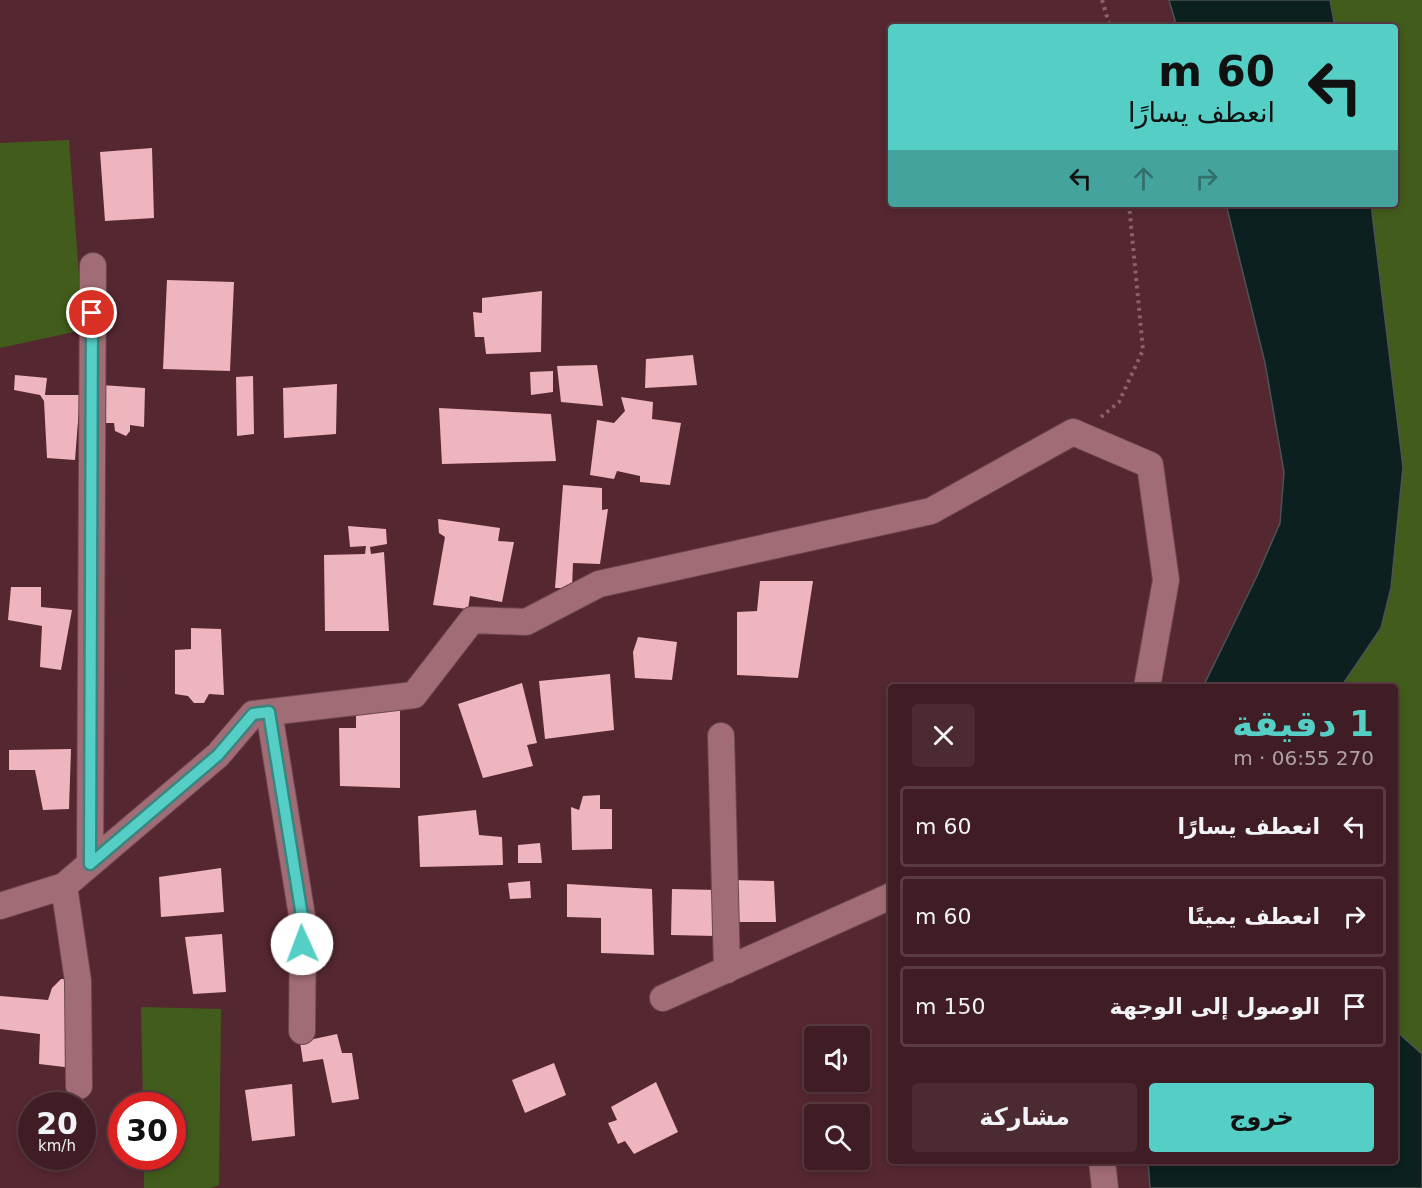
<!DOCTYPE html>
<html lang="ar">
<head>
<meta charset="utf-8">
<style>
	body { margin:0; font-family:"DejaVu Sans",Cairo,sans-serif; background:#4b2a32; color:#f1f3f6; direction:rtl; height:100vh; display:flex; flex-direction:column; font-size:22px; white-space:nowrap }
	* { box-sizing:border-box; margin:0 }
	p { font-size:20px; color:#aea2a7 }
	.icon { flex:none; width:33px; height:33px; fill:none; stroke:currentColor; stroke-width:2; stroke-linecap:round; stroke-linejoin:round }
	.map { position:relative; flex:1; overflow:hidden; direction:ltr }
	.details { position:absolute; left:888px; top:684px; width:510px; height:480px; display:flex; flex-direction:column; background:#401d25; border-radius:6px; box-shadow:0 3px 9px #0003,0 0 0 2px #593b42; direction:rtl }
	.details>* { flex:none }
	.banner { position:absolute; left:888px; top:24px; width:510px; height:183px; border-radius:6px; box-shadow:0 3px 9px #0003,0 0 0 2px #593b42; direction:rtl; background:#55cec5; color:#111; overflow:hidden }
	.fabs { position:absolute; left:804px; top:1026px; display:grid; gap:12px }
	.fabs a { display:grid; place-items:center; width:66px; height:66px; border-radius:6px; background:#401d25; box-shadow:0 3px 9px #0003,0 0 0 2px #593b42; font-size:30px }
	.speed { position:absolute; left:18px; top:1092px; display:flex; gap:12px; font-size:30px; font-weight:700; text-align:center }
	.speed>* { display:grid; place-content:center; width:78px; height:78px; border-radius:50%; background:#401d25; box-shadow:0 3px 9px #0003,0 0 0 2px #593b42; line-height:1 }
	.speed small { font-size:15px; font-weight:400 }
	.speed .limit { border:9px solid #d22; background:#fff; color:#111 }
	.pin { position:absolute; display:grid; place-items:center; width:51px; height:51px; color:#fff; margin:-26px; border:3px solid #fff; border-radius:50%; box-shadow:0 2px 6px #0007 }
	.me { position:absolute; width:66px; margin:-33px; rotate:358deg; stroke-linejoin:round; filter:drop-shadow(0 0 4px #0008) }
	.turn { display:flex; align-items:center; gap:21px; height:126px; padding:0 24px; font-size:27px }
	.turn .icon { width:78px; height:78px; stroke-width:2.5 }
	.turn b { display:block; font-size:42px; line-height:51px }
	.lanes { display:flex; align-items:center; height:57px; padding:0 24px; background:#0003; justify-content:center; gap:30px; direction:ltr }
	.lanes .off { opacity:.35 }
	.round { display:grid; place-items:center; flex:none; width:63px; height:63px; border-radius:6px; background:#4b2a32 }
	.summary { display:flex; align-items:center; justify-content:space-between; height:102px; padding:0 24px }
	h1 { font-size:36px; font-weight:700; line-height:45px; color:#55cec5 }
	.button { display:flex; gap:12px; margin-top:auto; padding:12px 24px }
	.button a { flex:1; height:69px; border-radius:6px; background:#55cec5; color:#111; font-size:24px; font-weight:700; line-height:69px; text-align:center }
	.button a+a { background:#4b2a32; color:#f1f3f6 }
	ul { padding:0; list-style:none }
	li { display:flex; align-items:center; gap:18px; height:81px; margin:0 12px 9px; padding:0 12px; border:3px solid #593b42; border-radius:6px }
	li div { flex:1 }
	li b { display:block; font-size:22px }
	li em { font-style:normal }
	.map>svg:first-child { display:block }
	.green { fill:#425c1c }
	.water { fill:#0b201f; stroke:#4d5353; stroke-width:1.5 }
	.building { fill:#efb5be }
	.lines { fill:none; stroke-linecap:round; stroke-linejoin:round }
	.minor-casing { stroke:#6d464f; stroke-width:28 }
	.path { stroke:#8a626a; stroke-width:4; stroke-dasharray:3 4.5; stroke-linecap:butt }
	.minor { stroke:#a16c75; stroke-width:26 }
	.route-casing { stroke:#378680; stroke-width:15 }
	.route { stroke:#55cec5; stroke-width:10 }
</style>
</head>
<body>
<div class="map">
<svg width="1422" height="1188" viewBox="0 0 1422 1188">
	<rect width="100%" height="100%" fill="#552731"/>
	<path class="green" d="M1330,0H1422V1054L1395,1030V687H1341L1381,628L1391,588L1403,467L1371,204H1395V27H1335Z
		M69,140L83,330L0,348V143Z
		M141,1007L221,1009L219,1185L211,1188H144V1157L172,1156V1106L143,1105Z"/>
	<path class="water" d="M1169,0H1330L1335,27H1177Z
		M1226,204H1371L1403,467L1391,588L1381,628L1341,687H1203L1257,576L1280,523L1284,472L1265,363Z
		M1395,1030L1422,1054V1188H1150L1148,1161H1395Z"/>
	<path class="building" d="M152,148L154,218L105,221L100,152Z
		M167,280L234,282L230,371L163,369Z
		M542,291L541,352L486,354L484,337H475L473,312L482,313V298Z
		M693,355L697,385L645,388L646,359Z
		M597,365L603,406L561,402L557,366Z
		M553,371V392L531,395L530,372Z
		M15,375L47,378L45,395H80L75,460L47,458L44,401L40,395L14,390Z
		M253,376L254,434L237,436L236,377Z
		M337,384L336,434L284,438L283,388Z
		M101,385L145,388L144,427L130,425V431L126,436L115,431L114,423H103Z
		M621,397L653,402L652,419L681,423L670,485L640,482V476L617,471L614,479L590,475L597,420L614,423L625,411Z
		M439,408L551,414L556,461L442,464Z
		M563,485L602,488V510L608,509L600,564L573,563L572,588H555Z
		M438,519L500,528L498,541L514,542L502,602L470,596L468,609L433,605L445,537L439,533Z
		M348,526L386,529L387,544L370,547L371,554L384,552L389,631H325L324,555L365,554L366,546L350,547Z
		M760,581H813L798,678L737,675V612L757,611Z
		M11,587H41V607L72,610L61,670L40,667L42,626L8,620Z
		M191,628L221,629L224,695L209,694L204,703H194L188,696L175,694V650L191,649Z
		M638,637L677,642L672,680L635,678L633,652Z
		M610,674L614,730L545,739L539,681Z
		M522,683L537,743L527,745L533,766L483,778L458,704Z
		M400,710V788L340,786L339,728H356V714Z
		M71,749L69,809L43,810L35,770H9V750Z
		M600,795V809H612V849L572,850L571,807L579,810L583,796Z
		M476,810L479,835L502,837L503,865L420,867L418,816Z
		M540,843L542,863H518V845Z
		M221,868L224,912L161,917L159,877Z
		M731,880L774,881L776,922H732Z
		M530,881L531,898L510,899L508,883Z
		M567,884L652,889L654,955L601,953V918L567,917Z
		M672,889L717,890L716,936L671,935Z
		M222,934L226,992L193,994L185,937Z
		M61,979H70L73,1068L39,1064L40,1034L0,1029V996L48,1000L52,988Z
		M337,1034L342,1053H352L359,1099L332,1103L323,1059L303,1062L300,1042Z
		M554,1063L566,1095L525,1113L512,1080Z
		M656,1082L678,1132L634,1154L625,1141L618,1144L608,1123L617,1120L611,1107Z
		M292,1084L295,1136L252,1141L245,1090Z"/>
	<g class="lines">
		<g class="minor-casing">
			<path id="minor" d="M269,712L303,922L302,1031
				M721,736L727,970
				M90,864L93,266
				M64,886L78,981L79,1086
				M0,906L64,886L218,755L253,714L414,695L472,620L526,622L599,584L931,511L1073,432L1150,465L1166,580L1147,687
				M663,998L891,896
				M1102,1161L1105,1188"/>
		</g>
		<path class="path" d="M1102,0L1110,27
			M1101,417L1119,402L1143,350L1129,204"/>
		<use href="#minor" class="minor"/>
	</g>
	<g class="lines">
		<g class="route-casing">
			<path id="route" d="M92,313L90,864L218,755L253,714L269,712L303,922L302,944"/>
		</g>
		<use href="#route" class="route"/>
	</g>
</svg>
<div class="fabs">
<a><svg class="icon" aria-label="sound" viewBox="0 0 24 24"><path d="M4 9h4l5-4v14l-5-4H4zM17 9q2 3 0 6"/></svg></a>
<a><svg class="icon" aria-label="search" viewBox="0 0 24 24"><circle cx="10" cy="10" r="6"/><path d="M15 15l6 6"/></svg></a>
</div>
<div class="speed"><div>20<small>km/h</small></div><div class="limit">30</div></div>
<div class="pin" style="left:92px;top:313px;background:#d93025"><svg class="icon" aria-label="arrive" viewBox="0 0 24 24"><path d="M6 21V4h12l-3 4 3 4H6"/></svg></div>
<svg class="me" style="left:302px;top:944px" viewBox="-20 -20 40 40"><circle r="19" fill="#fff"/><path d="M0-13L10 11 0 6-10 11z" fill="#55cec5"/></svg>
<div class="banner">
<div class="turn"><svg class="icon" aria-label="left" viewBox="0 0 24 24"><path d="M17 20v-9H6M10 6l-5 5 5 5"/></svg><div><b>60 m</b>انعطف يسارًا</div></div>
<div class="lanes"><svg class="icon" aria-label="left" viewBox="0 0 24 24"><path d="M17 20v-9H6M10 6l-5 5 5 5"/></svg><svg class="icon off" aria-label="ahead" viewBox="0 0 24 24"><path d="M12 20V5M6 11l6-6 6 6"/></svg><svg class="icon off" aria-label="right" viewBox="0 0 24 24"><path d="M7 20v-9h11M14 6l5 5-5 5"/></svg></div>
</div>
<section class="details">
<div class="summary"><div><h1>1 دقيقة</h1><p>270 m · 06:55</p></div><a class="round"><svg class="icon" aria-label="close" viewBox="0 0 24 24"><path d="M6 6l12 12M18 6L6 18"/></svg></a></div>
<ul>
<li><svg class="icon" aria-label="left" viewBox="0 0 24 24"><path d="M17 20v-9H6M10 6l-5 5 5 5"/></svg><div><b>انعطف يسارًا</b></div><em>60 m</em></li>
<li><svg class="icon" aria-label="right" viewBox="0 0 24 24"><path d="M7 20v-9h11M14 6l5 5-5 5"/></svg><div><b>انعطف يمينًا</b></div><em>60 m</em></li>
<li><svg class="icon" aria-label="arrive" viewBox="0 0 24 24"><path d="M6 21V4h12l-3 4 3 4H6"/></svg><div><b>الوصول إلى الوجهة</b></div><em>150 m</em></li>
</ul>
<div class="button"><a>خروج</a><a>مشاركة</a></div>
</section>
</div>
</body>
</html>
